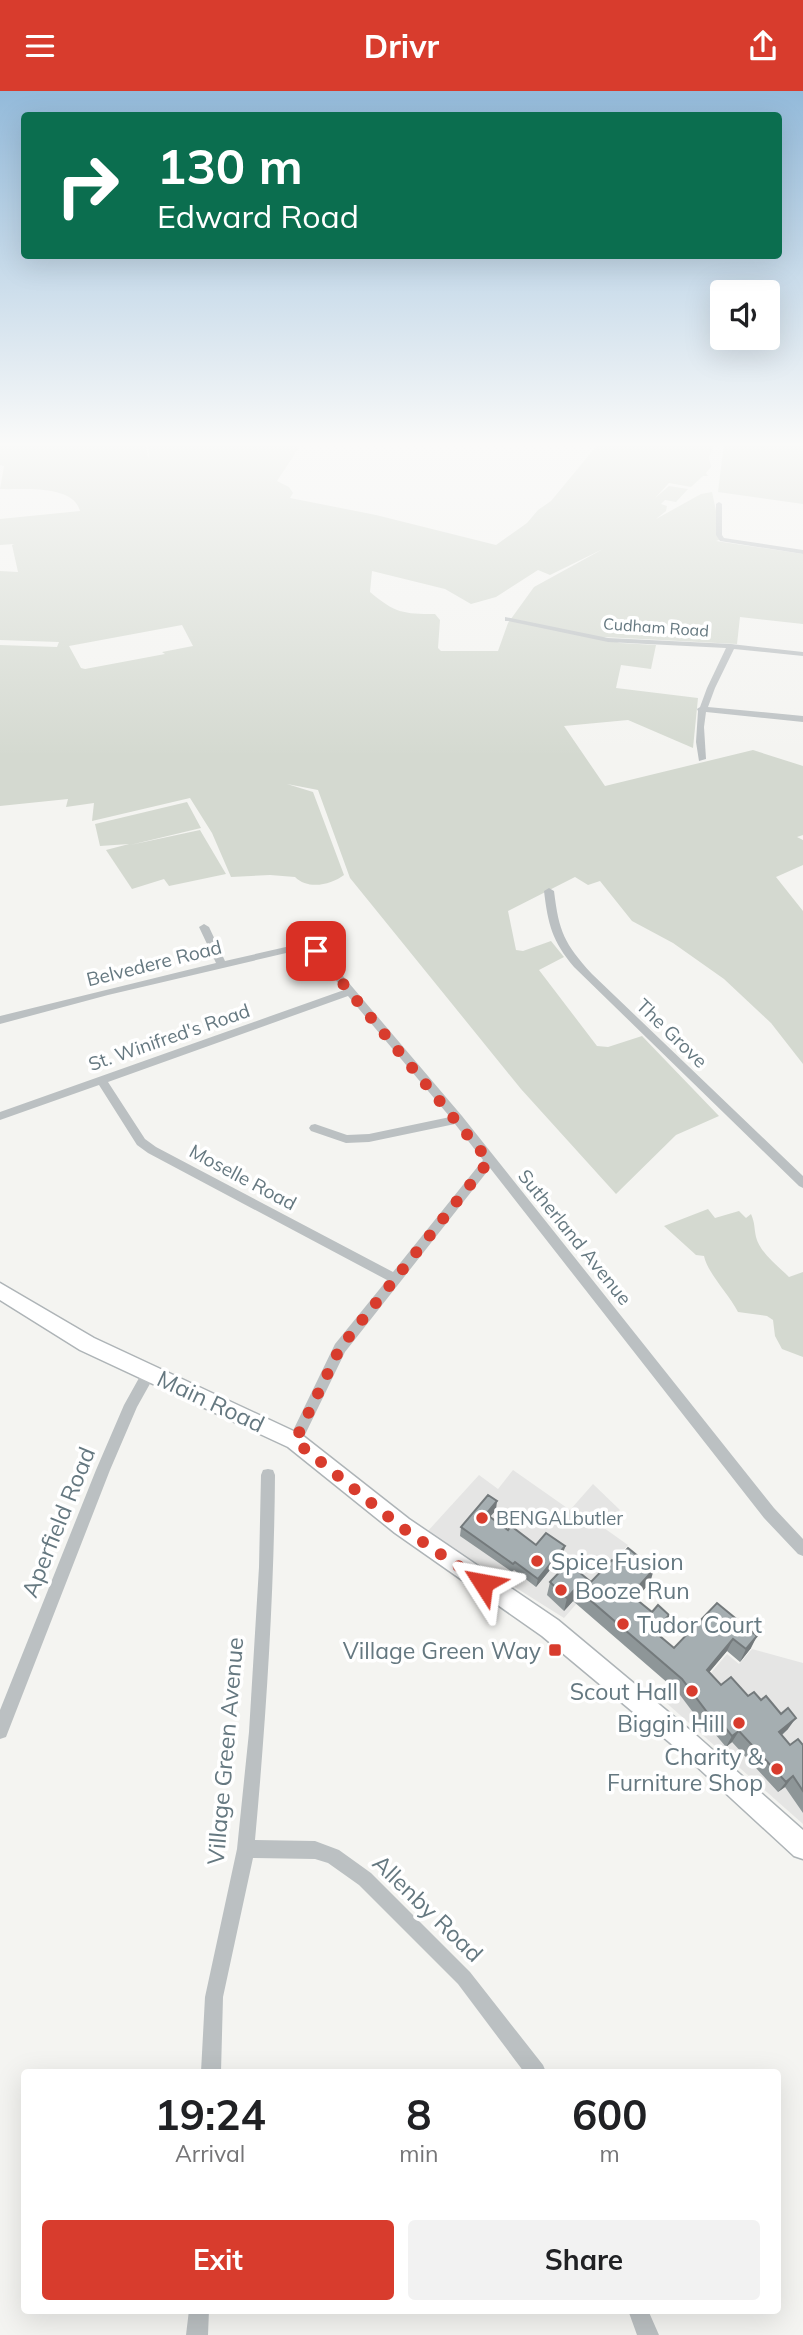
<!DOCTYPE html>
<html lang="en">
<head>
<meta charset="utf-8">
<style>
	body { margin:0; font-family:Mulish,sans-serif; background:#f2f2f2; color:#202124; height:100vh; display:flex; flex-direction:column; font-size:26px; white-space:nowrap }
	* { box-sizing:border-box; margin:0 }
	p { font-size:23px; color:#757577 }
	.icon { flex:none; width:38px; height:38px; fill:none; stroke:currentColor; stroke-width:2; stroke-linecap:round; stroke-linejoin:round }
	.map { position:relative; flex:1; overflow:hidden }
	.panel { position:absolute; left:21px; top:1978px; width:760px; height:245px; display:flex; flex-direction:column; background:#fff; border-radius:7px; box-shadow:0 7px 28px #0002 }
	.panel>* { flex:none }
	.top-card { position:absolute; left:21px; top:21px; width:761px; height:147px; border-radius:7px; box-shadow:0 7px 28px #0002; background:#0b6e4f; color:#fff; overflow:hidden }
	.fabs { position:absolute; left:710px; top:189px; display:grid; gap:14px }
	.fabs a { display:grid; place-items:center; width:70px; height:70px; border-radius:7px; background:#fff; box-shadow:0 7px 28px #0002; font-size:35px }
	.pin { position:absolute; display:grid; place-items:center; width:60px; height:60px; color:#fff; margin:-30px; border-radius:14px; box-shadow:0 4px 10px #0006 }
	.me { position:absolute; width:77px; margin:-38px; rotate:304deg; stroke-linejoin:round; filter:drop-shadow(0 0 5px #0008) }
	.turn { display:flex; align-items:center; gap:24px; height:147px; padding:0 21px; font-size:32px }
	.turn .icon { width:91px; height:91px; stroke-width:2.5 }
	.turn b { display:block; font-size:49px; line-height:60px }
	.eta { display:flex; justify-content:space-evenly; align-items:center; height:119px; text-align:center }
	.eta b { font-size:42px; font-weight:700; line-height:49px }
	.primary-button { display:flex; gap:14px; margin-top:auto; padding:14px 21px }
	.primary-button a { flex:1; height:80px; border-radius:7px; background:#d83c2d; color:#fff; font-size:28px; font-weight:700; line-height:80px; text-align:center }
	.primary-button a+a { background:#f2f2f2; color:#202124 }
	header { display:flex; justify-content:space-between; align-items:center; height:91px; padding:0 21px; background:#d83c2d; color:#fff; font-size:32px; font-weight:700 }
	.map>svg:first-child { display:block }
	.built { fill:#e5e5e4 }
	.green { fill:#d4d9d0; fill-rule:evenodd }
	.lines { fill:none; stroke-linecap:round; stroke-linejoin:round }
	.primary-casing { stroke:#aeb4b7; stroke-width:3 }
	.street { fill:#bbc0c2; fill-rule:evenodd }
	.primary { fill:#fff; fill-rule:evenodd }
	.wall { fill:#8e9698 }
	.shaded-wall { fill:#747a7c }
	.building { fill:#a5aeb1; stroke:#747a7c; stroke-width:2 }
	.route { stroke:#d83c2d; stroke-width:12; stroke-dasharray:0 21.6 }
	.poi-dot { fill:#d83c2d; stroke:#fff; stroke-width:2.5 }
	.labels { text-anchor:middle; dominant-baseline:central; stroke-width:7; stroke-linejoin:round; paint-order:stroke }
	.far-street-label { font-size:16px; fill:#657880; stroke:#fff }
	.street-label { font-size:19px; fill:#657880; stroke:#fff }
	.poi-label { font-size:19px; fill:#657880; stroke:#fff; text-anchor:start }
	.near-street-label { font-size:23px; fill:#657880; stroke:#fff }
	.near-poi-label { font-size:23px; fill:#657880; stroke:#fff; text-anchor:end }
</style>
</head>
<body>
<header><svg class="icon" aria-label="menu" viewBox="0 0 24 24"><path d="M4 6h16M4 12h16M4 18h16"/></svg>Drivr<svg class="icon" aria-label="share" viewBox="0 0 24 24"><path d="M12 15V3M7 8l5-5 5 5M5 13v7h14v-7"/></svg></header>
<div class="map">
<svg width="803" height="2244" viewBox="0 0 803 2244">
	<rect width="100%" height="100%" fill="#f4f4f1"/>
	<path class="built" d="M513,1379L570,1419L593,1393L620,1419L604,1437L628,1454L564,1527L427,1441L479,1384L498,1398Z
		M752,1558L803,1572V1733L662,1608L679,1591L705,1589L727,1563L739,1573Z"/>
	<path class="green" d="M0,352H145L149,369L148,352H302L277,390L289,396L293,402L290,407L376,424L496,454L527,432L538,419L551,410L599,352H715L709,366L711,376L706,382L708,385H703L691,396L669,392L655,407L669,395L688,398L676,411L665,409L661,413L667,415L666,420L656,428L701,403L712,401L722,448L716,450L803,463V533L740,526L737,553L603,546L620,552L656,554L651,578L621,574L616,597L698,607L693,657L628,629L564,635L605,695L753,659L803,675V744L797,746L803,749V774L776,786L803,820V973L771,932L724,888L673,852L632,830L600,790L588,794L575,786L508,820L516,859L523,860L551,850L564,866L539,879L597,955L608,956L642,945L719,1025L676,1044L616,1103L521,998L350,787L318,699L287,693L313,701L344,784C331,794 308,799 295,786L270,784L231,786L212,742L190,707L92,730L94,712L66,716L68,708L0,715V554L57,556L59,551L0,549V480L18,481L12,454L14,453L0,454V428L80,420C73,393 22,399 0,398L4,375L0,374ZM603,458L534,496L508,532L498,560H441L438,557L440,529L435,523C403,523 395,522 370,501L372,480L445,498L471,513L496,506L538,479L550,484ZM182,534L193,555L162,561L165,563L85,578L81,577L69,555Z
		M724,352H803V413L718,401Z
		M187,711L201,737L130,754L200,739L226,783L169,795L164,788L132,798L106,759L129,753L100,755L95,733Z
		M708,1118L715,1127L739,1120L746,1127L751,1123C755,1132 754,1137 756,1146C760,1162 778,1175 789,1186L803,1181V1266L782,1258L775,1245L773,1229L767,1225L738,1221C729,1203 708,1183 704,1165L696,1164L664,1135Z"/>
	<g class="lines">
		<g class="primary-casing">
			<path id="primary" d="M0,1192L94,1247L302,1344L409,1428L558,1529L697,1645L803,1739V1768L794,1765L681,1661L542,1545L395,1442L288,1356L80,1259L0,1209Z"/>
		</g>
		<path class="street" d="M719,411L722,413V444L724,447L803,459V463L720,450L716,444V413Z
			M505,526L608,547L731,553L803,561V565L734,558L715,597L708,616L803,625V631L706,621L704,636L706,668L699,670L696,651L698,620L697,618L700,616L707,597L726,557L608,551L508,530H505Z
			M549,797L554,800C559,841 564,852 592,883L803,1085V1097L799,1095L574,876C552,850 548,833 544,800Z
			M204,833L209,836L225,870L299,853L320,858L462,1025L774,1417L803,1448V1465L798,1463L764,1427L490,1077L345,1261L300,1354L295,1356L290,1354L288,1350L335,1253L387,1189L148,1062L137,1054L99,994L0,1029V1021L344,899L313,862L299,859L108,904L0,933V925L216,872L199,836ZM348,905L450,1026L369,1043L347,1044L315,1033L311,1034L309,1037L311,1040L346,1052L369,1051L455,1033L483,1069L393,1181L156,1056L145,1048L108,991Z
			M149,1276L154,1278L156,1282L137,1316L110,1379L6,1646L0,1648V1619L96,1379L124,1314L144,1278Z
			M268,1378L273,1379L275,1384C274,1506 266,1628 255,1749L315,1750L339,1759L371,1782L470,1881L543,1974L546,1981H524L458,1893L359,1794L328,1772L315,1768L253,1767L223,1906L221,1981H201L205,1906L237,1758L249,1641L259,1476L261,1384L263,1379Z
			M189,2219H209L208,2244H186Z
			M628,2219H648L659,2244H637Z"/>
		<use href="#primary" class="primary"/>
	</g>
	<path class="wall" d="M496,1419L490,1426L508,1439L536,1454L565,1455L563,1463L536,1496L514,1479L512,1481L460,1445L461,1436Z
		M615,1471L650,1492L635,1508L664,1537L658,1544L674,1557L717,1512L751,1557L740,1571L727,1560L709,1581L721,1594L748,1605L788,1638L782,1644L790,1654H803V1722L785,1696L778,1701L732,1651L726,1656L710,1637L707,1640L677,1600L573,1510L564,1520L547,1504L550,1491H591Z"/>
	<path class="shaded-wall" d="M497,1410L496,1419L485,1431L486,1423Z
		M565,1455L563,1463L536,1496L538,1488Z
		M654,1478L650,1492L627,1517L631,1504Z
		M576,1497L573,1510L564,1520L567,1507Z
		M669,1524L664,1537L650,1553L655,1541Z
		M757,1545L751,1557L740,1571L746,1558Z
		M733,1548L727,1560L701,1591L707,1579Z
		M717,1626L710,1637L707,1640L713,1629Z
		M796,1627L788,1638L772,1652L779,1641Z
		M739,1640L732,1651L726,1656L732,1645Z
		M793,1685L785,1696L778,1701L786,1691Z"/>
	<path class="building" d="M488,1404L497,1410L486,1423L508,1439L511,1435L536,1454L546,1442L565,1455L538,1488L515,1471L513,1473L461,1436Z
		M628,1457L654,1478L631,1504L652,1521L658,1514L669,1524L655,1541L674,1557L717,1512L757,1545L746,1558L733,1548L707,1579L721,1594L731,1586L748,1605L754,1601L761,1609L766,1605L781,1623L788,1617L796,1627L779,1641L790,1654L798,1648L803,1654V1700L793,1685L786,1691L739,1640L732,1645L717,1626L713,1629L682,1588L576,1497L567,1507L550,1491L568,1472L591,1491L612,1469L615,1471Z"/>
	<linearGradient id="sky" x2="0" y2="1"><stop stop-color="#93bada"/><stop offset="0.53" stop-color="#fafaf9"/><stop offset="1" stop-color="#fafaf9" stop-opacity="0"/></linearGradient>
	<rect width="803" height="666" fill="url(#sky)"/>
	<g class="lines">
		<path class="route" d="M316,860L489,1070L340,1257L295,1350L401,1436L483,1492"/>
	</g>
	<g class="poi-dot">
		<circle cx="482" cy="1427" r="7"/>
		<circle cx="537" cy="1470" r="7"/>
		<circle cx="561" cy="1499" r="7"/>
		<circle cx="623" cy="1533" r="7"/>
		<rect x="548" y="1552" width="14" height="14" rx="3.5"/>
		<circle cx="692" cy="1600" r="7"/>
		<circle cx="739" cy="1632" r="7"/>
		<circle cx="777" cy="1678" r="7"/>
	</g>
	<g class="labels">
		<g class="far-street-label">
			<text transform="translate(656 536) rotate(4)">Cudham Road</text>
		</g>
		<g class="street-label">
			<text transform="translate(154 872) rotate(-14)">Belvedere Road</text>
			<text transform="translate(672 942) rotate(44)">The Grove</text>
			<text transform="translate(169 946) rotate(-19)">St. Winifred's Road</text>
			<text transform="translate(243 1086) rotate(28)">Moselle Road</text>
			<text transform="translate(575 1146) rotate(51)">Sutherland Avenue</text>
		</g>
		<g class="poi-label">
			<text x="496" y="1427">BENGALbutler</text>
		</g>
		<g class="near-street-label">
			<text transform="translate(211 1310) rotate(25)">Main Road</text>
			<text transform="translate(58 1431) rotate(-68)">Aperfield Road</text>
			<text transform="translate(225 1660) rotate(-85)">Village Green Avenue</text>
			<text transform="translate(428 1817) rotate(44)">Allenby Road</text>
		</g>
		<g class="near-poi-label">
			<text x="551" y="1470" text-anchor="start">Spice Fusion</text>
			<text x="575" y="1499" text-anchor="start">Booze Run</text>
			<text x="637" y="1533" text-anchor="start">Tudor Court</text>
			<text x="541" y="1559">Village Green Way</text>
			<text x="678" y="1600">Scout Hall</text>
			<text x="725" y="1632">Biggin Hill</text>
			<text x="763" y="1665">Charity &amp;<tspan x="763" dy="26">Furniture Shop</tspan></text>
		</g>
	</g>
</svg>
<div class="fabs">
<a><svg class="icon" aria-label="sound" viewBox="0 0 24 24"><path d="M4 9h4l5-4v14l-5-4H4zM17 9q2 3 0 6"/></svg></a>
</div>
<div class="pin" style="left:316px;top:860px;background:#d93025"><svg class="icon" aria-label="arrive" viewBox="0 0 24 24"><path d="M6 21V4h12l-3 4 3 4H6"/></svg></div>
<svg class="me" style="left:483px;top:1492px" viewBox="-20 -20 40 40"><path d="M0-17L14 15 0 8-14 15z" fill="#d83c2d" stroke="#fff" stroke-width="4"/></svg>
<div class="top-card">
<div class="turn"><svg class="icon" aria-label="right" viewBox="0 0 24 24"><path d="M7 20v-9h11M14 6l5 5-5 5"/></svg><div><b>130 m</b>Edward Road</div></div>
</div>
<section class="panel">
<div class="eta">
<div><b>19:24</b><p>Arrival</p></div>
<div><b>8</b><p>min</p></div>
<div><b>600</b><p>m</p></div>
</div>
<div class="primary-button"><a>Exit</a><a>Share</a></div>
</section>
</div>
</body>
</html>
